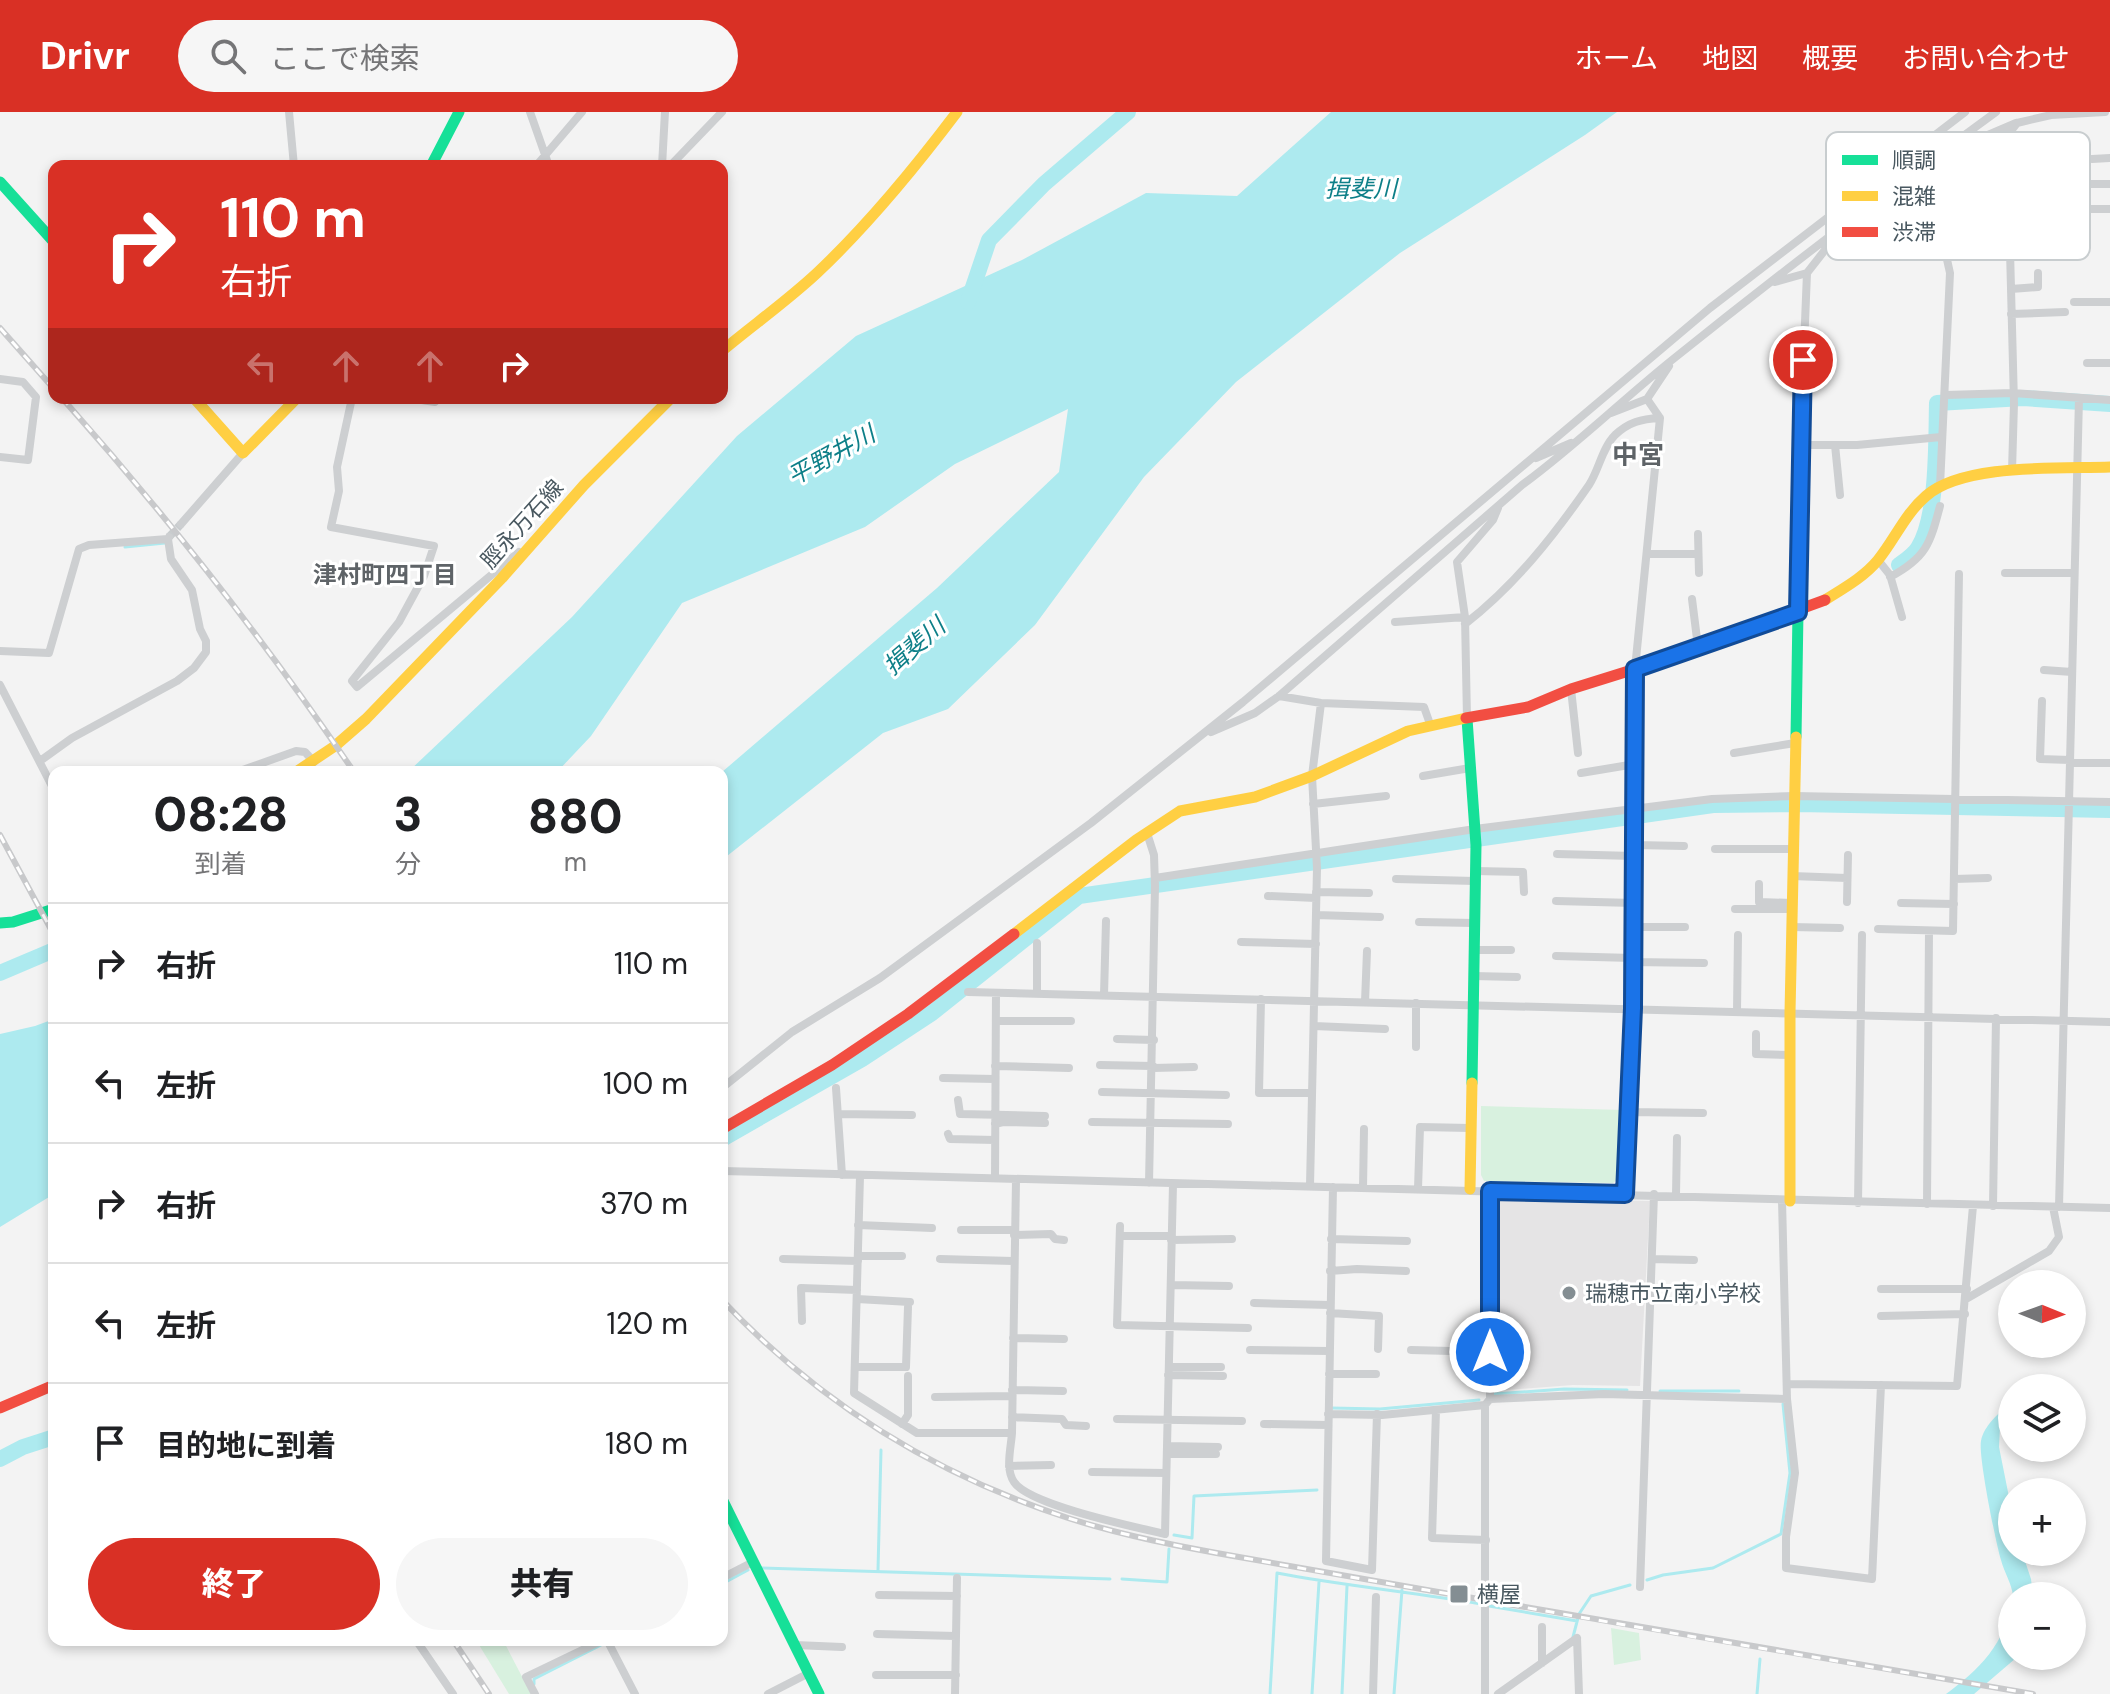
<!DOCTYPE html>
<html lang="ja">
<head>
<meta charset="utf-8">
<style>
	body { margin:0; font-family:"DM Sans","Noto Sans JP",sans-serif; background:#f6f6f6; color:#202124; height:100vh; display:flex; flex-direction:column; font-size:30px; white-space:nowrap }
	* { box-sizing:border-box; margin:0 }
	p { font-size:26px; color:#757577 }
	.icon { flex:none; width:44px; height:44px; fill:none; stroke:currentColor; stroke-width:2; stroke-linecap:round; stroke-linejoin:round }
	.map { position:relative; flex:1; overflow:hidden }
	.side { position:absolute; left:48px; top:654px; width:680px; height:880px; display:flex; flex-direction:column; background:#fff; border-radius:16px; box-shadow:0 4px 12px #0003 }
	.side>* { flex:none }
	.banner { position:absolute; left:48px; top:48px; width:680px; height:244px; border-radius:16px; box-shadow:0 4px 12px #0003; background:#d93025; color:#fff; overflow:hidden }
	.needle { width:52px; rotate:91deg }
	.buttons { position:absolute; left:1998px; top:1158px; display:grid; gap:16px }
	.buttons a { display:grid; place-items:center; width:88px; height:88px; border-radius:50%; background:#fff; box-shadow:0 4px 12px #0003; font-size:40px }
	.pin { position:absolute; display:grid; place-items:center; width:68px; height:68px; color:#fff; margin:-34px; border:4px solid #fff; border-radius:50%; box-shadow:0 2px 8px #0007 }
	.me { position:absolute; width:88px; margin:-44px; rotate:0deg; stroke-linejoin:round; filter:drop-shadow(0 0 6px #0008) }
	.turn { display:flex; align-items:center; gap:28px; height:168px; padding:0 40px; font-size:36px }
	.turn .icon { width:104px; height:104px; stroke-width:2.5 }
	.turn b { display:block; font-size:56px; line-height:68px }
	.lanes { display:flex; align-items:center; height:76px; padding:0 40px; background:#0003; justify-content:center; gap:40px; direction:ltr }
	.lanes .off { opacity:.35 }
	.eta { display:flex; justify-content:space-evenly; align-items:center; height:136px; text-align:center }
	.eta b { font-size:48px; font-weight:800; line-height:56px }
	.primary-button { display:flex; gap:16px; margin-top:auto; padding:16px 40px }
	.primary-button a { flex:1; height:92px; border-radius:48px; background:#d93025; color:#fff; font-size:32px; font-weight:800; line-height:92px; text-align:center }
	.primary-button a+a { background:#f6f6f6; color:#202124 }
	ul { padding:0; list-style:none }
	li { display:flex; align-items:center; gap:24px; height:120px; padding:0 40px; border-top:2px solid #e0e0e0 }
	li div { flex:1 }
	li b { display:block; font-size:30px }
	li em { font-style:normal }
	header { display:flex; align-items:center; gap:48px; box-sizing:border-box; height:112px; padding:0 40px; background:#d93025; color:#fff }
	header strong { font-size:38px }
	nav { display:flex; gap:44px; margin-inline-start:auto; font-size:28px }
	.search { width:560px; height:72px; background:#f6f6f6; display:flex; align-items:center; gap:20px; box-sizing:border-box; padding:0 28px; border-radius:44px; color:#757577; font-size:30px }
	.map>svg:first-child { display:block }
	.education { fill:#e5e4e5 }
	.green { fill:#d8f1df }
	.water { fill:#adeaef }
	.lines { fill:none; stroke-linecap:round; stroke-linejoin:round }
	.stream { stroke:#adeaef; stroke-width:3 }
	.river { stroke:#adeaef; stroke-width:16 }
	.street-tunnel { stroke:#c8ccce; stroke-width:8; stroke-dasharray:8 4; stroke-linecap:butt }
	.street { stroke:#cdcfd1; stroke-width:8 }
	.fast { stroke:#16e098; stroke-width:11 }
	.slow { stroke:#ffcf43; stroke-width:11 }
	.jam { stroke:#f24e42; stroke-width:11 }
	.rail-casing { stroke:#c8c9cb; stroke-width:6 }
	.rail { stroke:#fff; stroke-width:3; stroke-dasharray:9; stroke-linecap:butt }
	.route-casing { stroke:#114b97; stroke-width:20 }
	.route { stroke:#1a73e8; stroke-width:14 }
	.poi-dot { fill:#848e93; stroke:#fff; stroke-width:3 }
	.labels { text-anchor:middle; dominant-baseline:central; stroke-width:6; stroke-linejoin:round; paint-order:stroke }
	.street-label { font-size:22px; fill:#495860; stroke:#fff }
	.poi-label { font-size:22px; fill:#495860; stroke:#fff; text-anchor:start }
	.water-label { font-size:24px; font-style:italic; fill:#0d7f88; stroke:#fff }
	.neighbourhood-label { font-size:24px; font-weight:bold; fill:#5e6367; stroke:#fff }
	.quarter-label { font-size:26px; font-weight:bold; fill:#5e6367; stroke:#fff }
	.key { fill:#fff; stroke:#c8cdcf; stroke-width:2 }
	.key-label { font-size:22px; fill:#495860 }
</style>
</head>
<body>
<header>
<strong>Drivr</strong>
<div class="search"><svg class="icon" aria-label="search" viewBox="0 0 24 24"><circle cx="10" cy="10" r="6"/><path d="M15 15l6 6"/></svg>ここで検索</div>
<nav><a>ホーム</a><a>地図</a><a>概要</a><a>お問い合わせ</a></nav>
</header>
<div class="map">
<svg width="2110" height="1582" viewBox="0 0 2110 1582">
	<rect width="100%" height="100%" fill="#f3f3f3"/>
	<path class="education" d="M1493,1086L1650,1089L1640,1274L1573,1273L1492,1279Z"/>
	<path class="green" d="M1481,994L1623,998L1618,1067L1613,1071L1484,1069L1481,1063Z
		M1611,1516L1639,1521L1641,1548L1614,1553Z
		M476,1528H503L531,1582H509Z"/>
	<path class="water" d="M1331,0H1617L1585,23L1400,141L1236,270L1144,365L1035,513L948,597L883,621L722,748V660L937,476L1059,360L1068,297L955,352L865,415L682,491L591,624L557,660H408L572,505L737,324L856,224L1022,148L1146,81L1237,84Z
		M54,907V1082L0,1115V922L35,914Z
		M2012,1290V1308L2000,1315L1999,1335L2012,1400V1440H2022L2031,1467L2033,1484H2013C2012,1472 2004,1460 2001,1448C1996,1432 1978,1343 1981,1329C1984,1313 2000,1300 2012,1290Z
		M2012,1488V1544L2016,1546L1974,1582H1946C1979,1558 2006,1531 2012,1488Z"/>
	<g class="lines">
		<path class="stream" d="M125,435L165,431
			M1660,1279H1739
			M1495,1282L1564,1277L1627,1278
			M1331,1296L1380,1297L1479,1288
			M1174,1423L1192,1426L1194,1384L1317,1378
			M762,1456L1110,1467
			M878,1458L881,1338
			M1122,1467L1167,1470L1169,1437
			M1647,1468L1663,1463L1713,1456L1781,1422L1790,1361L1783,1292
			M722,1472L748,1458
			M1489,1494L1577,1509
			M1573,1525L1579,1502L1591,1484L1630,1473
			M534,1572V1567L601,1533
			M1270,1582L1277,1461C1345,1474 1413,1480 1481,1492
			M1312,1582L1319,1470
			M1342,1582L1347,1474
			M1394,1582L1402,1478
			M1757,1582L1760,1547"/>
		<path class="river" d="M968,190L989,128L1044,72L1128,0
			M1899,453C1906,448 1914,443 1918,436C1938,405 1936,329 1937,291L2023,286L2110,292
			M0,861L54,838
			M722,1027L862,947L932,901L1079,784L1713,693L1798,692L2110,698
			M0,1347L23,1335L54,1325"/>
		<path class="street-tunnel" d="M169,425L181,412"/>
		<path class="street" d="M289,0L294,54
			M530,0L549,54
			M2007,24L2014,291L2012,359
			M1948,40L2016,11
			M2092,47L2110,46
			M536,54L582,0
			M662,54L665,0
			M670,54L722,0
			M2075,72H2110
			M2073,97H2110
			M1852,102L1868,76
			M1775,170L1807,161
			M2011,177L2038,175V161
			M2074,190H2110
			M2011,202L2065,200
			M2087,251H2110
			M0,267L23,270L36,285L28,348L0,345
			M1946,283L2013,281L2110,288
			M352,286L337,355L339,379L331,415L434,434L424,464L399,510L352,569L357,575L519,440
			M408,286L435,290L439,286
			M1611,301L1647,287
			M1800,333H1857L1941,325
			M1835,333L1840,383
			M1536,346L1571,331
			M1940,374L1950,161L1944,134L1943,69L2007,24L2017,11L2051,3L2105,0
			M181,412L243,341
			M1698,422L1699,461
			M1647,442H1698
			M1878,448L1890,463L1902,505
			M2005,461H2073
			M1890,465C1926,446 1930,432 1940,394
			M1692,487L1698,535
			M1798,500L1800,333L1807,161L1839,120
			M1395,510L1465,505
			M1465,512C1515,473 1553,425 1589,373C1599,358 1602,336 1615,323C1629,310 1641,307 1660,306
			M0,539L49,541L79,437L89,433L168,427L169,425
			M2044,558L2072,560
			M0,573L54,678
			M1571,577L1578,641
			M1279,584L1321,591L1424,595L1430,612
			M2042,589L2040,647L2070,648
			M1467,607L1465,505L1457,450L1493,408L1498,396
			M1211,620L1255,601L1279,584L1522,373C1574,335 1621,289 1672,248C1778,163 1886,80 1996,0
			M1734,641L1795,631
			M40,649L72,626L177,569L194,556L206,540V529L200,517L192,478L171,447L168,427
			M2070,651H2110
			M237,660L296,639L305,640L314,650
			M1581,661L1635,652
			M1423,664L1470,656
			M1313,692L1386,684
			M1147,721L1154,743L1155,774L1149,1071
			M1635,733L1684,734
			M1715,737H1793
			M1557,742L1634,744
			M1475,759L1523,760L1524,780
			M1792,764L1847,766
			M1155,766L1475,717L1712,687L1794,684L2110,690
			M1396,767L1475,769
			M1954,767L1988,766
			M1759,772V790L1792,791
			M1316,780L1369,781
			M1268,784L1316,786
			M1556,789L1634,791
			M1847,790L1848,743
			M1901,791L1954,792
			M1735,797H1792
			M1316,803L1380,805
			M1419,810L1474,811
			M1633,815H1685
			M1791,815L1840,816
			M1878,817L1953,819L1959,462
			M1241,830L1316,832
			M1037,831V882
			M1474,838H1511
			M1556,844L1633,846
			M1633,850L1704,851
			M1473,864L1517,865
			M968,880L2110,910
			M1104,883L1106,809
			M1261,887L1259,981H1312
			M1365,890L1367,839
			M1416,891V935
			M1737,899L1738,823
			M996,909H1071
			M1314,914L1385,917
			M1756,922V942L1790,943
			M1117,927L1154,928
			M1100,953L1153,954
			M995,954L1069,956
			M1153,956L1194,955
			M943,966L995,967
			M722,976L792,920L880,866L1091,711L1243,590L1710,196L1965,0
			M836,976L842,1063
			M1102,980L1226,983
			M958,988L960,1002L1045,1004
			M1630,1000L1703,1001
			M838,1002L912,1003
			M1092,1010L1228,1012
			M995,1012L1003,1010L1045,1011
			M948,1022L950,1027L995,1028
			M722,1059L2110,1096
			M860,1064L854,1281L917,1321H1012
			M995,1066L996,881
			M1016,1068L1012,1321C1011,1336 1005,1357 1014,1370C1029,1393 1135,1415 1165,1422L1173,1072
			M1310,1074L1317,756L1312,664L1321,591
			M1333,1075L1326,1449L1372,1458L1377,1302
			M1363,1076L1364,1017
			M1418,1077L1420,1015L1470,1016
			M1625,1082L1633,896L1635,557L1660,306L1647,287L1669,254
			M1676,1083L1677,1026
			M1782,1088L1787,1287L1795,1361L1786,1425V1456L1872,1467L1881,1273
			M1858,1091L1862,823
			M1927,1092L1929,819
			M1993,1094L1996,906
			M2059,1095L2079,286
			M858,1113L932,1116
			M1120,1114L1117,1213L1248,1216
			M961,1118H1014
			M1014,1123L1051,1122L1055,1127L1064,1128
			M1121,1124H1171
			M1331,1127L1407,1129
			M1171,1128L1232,1127
			M858,1144H902
			M783,1147L858,1149
			M940,1147L1013,1149
			M1652,1147L1694,1148
			M1330,1159L1357,1157L1406,1159
			M1171,1173L1229,1174
			M1881,1177H1967
			M857,1187L910,1190
			M1966,1187L2049,1139L2059,1125L2053,1095
			M1651,1189H1694
			M1254,1191L1330,1193
			M1330,1201L1379,1204L1378,1237
			M1881,1204L1965,1202
			M802,1209L801,1176L857,1178
			M1013,1226L1064,1227
			M1250,1238L1329,1239
			M1411,1238L1490,1240
			M855,1255H906L908,1195
			M1169,1255H1221
			M1329,1262H1376
			M1168,1263L1223,1264
			M1788,1272L1957,1274L1973,1094
			M1012,1278L1063,1279
			M935,1285L1012,1284
			M1490,1287L1604,1282L1787,1287
			M1436,1298L1432,1426L1486,1428
			M1328,1302L1382,1303L1485,1293
			M1012,1305L1062,1307L1066,1313L1086,1314
			M1117,1307L1242,1309
			M902,1312L908,1303V1264
			M1264,1312L1328,1313
			M1167,1334L1218,1335
			M1167,1342H1216
			M1009,1354L1051,1353
			M1092,1360L1166,1361
			M722,1466L753,1450
			M1640,1475L1654,1082
			M879,1483L957,1484
			M1542,1515V1551
			M877,1522L956,1524
			M1577,1526L1579,1582
			M416,1528L453,1582
			M607,1528L635,1582
			M795,1533L842,1535
			M876,1563H956
			M535,1582L526,1565L603,1528
			M768,1582L809,1561
			M955,1582L957,1466
			M1373,1582L1376,1485
			M1485,1582V1293L1490,1287V1079
			M1498,1582L1577,1526"/>
		<path class="fast" d="M431,54L459,0
			M0,70L54,130
			M1467,607L1476,733L1472,971
			M1796,625L1798,500
			M0,811L13,810L54,797
			M722,1387L819,1582"/>
		<path class="slow" d="M722,239C753,213 787,189 817,161C869,112 914,57 957,0
			M194,286L243,341L297,286
			M1825,488C1844,476 1864,465 1878,448C1895,427 1905,402 1926,384C1963,351 2061,357 2110,355
			M296,660L335,634L366,607L502,466L584,373L671,286
			M1014,822L1136,728L1180,699L1255,685L1312,664L1408,619L1466,606
			M1470,1077L1472,971
			M1790,1089V900L1796,625"/>
		<path class="jam" d="M1466,606L1528,595L1571,577L1635,557L1825,488
			M722,1017L832,953L908,902L1014,822
			M0,1296L54,1273"/>
		<g class="rail-casing">
			<path id="rail" d="M0,216L54,277
				M62,286C167,404 265,529 354,660
				M0,723L54,823
				M722,1188C818,1290 936,1363 1068,1406C1124,1424 1182,1435 1239,1445C1315,1459 1391,1472 1467,1485C1655,1519 1844,1550 2033,1582
				M453,1528L489,1582"/>
		</g>
		<use href="#rail" class="rail"/>
	</g>
	<g class="lines">
		<g class="route-casing">
			<path id="route" d="M1490,1240V1079L1625,1082L1633,896L1635,557L1798,500L1803,248"/>
		</g>
		<use href="#route" class="route"/>
	</g>
	<g class="poi-dot">
		<circle cx="1569" cy="1181" r="8"/>
		<rect x="1449" y="1472" width="20" height="20" rx="4"/>
	</g>
	<g class="labels">
		<g class="street-label">
			<text transform="translate(522 412) rotate(-48)">脛永万石線</text>
		</g>
		<g class="poi-label">
			<text x="1585" y="1181">瑞穂市立南小学校</text>
			<text x="1477" y="1482">横屋</text>
		</g>
		<g class="water-label">
			<text x="1361" y="76">揖斐川</text>
			<text transform="translate(831 343) rotate(-29)">平野井川</text>
			<text transform="translate(914 534) rotate(-41)">揖斐川</text>
		</g>
		<g class="neighbourhood-label">
			<text x="385" y="462">津村町四丁目</text>
		</g>
		<g class="quarter-label">
			<text x="1638" y="343">中宮</text>
		</g>
	</g>
	<rect x="1826" y="20" width="264" height="128" rx="12" class="key"/>
	<rect x="1842" y="43" width="36" height="10" fill="#16e098"/>
	<rect x="1842" y="79" width="36" height="10" fill="#ffcf43"/>
	<rect x="1842" y="115" width="36" height="10" fill="#f24e42"/>
	<g class="key-label">
		<text x="1892" y="56">順調</text>
		<text x="1892" y="92">混雑</text>
		<text x="1892" y="128">渋滞</text>
	</g>
</svg>
<div class="buttons">
<a><svg class="needle" viewBox="-14 -14 28 28"><path d="M0-13l5 13h-10z" fill="#e53935"/><path d="M0 13l5-13h-10z" fill="#757577"/></svg></a>
<a><svg class="icon" aria-label="layers" viewBox="0 0 24 24"><path d="M12 4l9 5-9 5-9-5zM3 14l9 5 9-5"/></svg></a>
<a>+</a>
<a>−</a>
</div>
<div class="pin" style="left:1803px;top:248px;background:#d93025"><svg class="icon" aria-label="arrive" viewBox="0 0 24 24"><path d="M6 21V4h12l-3 4 3 4H6"/></svg></div>
<svg class="me" style="left:1490px;top:1240px" viewBox="-20 -20 40 40"><circle r="17" fill="#1a73e8" stroke="#fff" stroke-width="3"/><path d="M0-11L8 9 0 5-8 9z" fill="#fff"/></svg>
<div class="banner">
<div class="turn"><svg class="icon" aria-label="right" viewBox="0 0 24 24"><path d="M7 20v-9h11M14 6l5 5-5 5"/></svg><div><b>110 m</b>右折</div></div>
<div class="lanes"><svg class="icon off" aria-label="left" viewBox="0 0 24 24"><path d="M17 20v-9H6M10 6l-5 5 5 5"/></svg><svg class="icon off" aria-label="ahead" viewBox="0 0 24 24"><path d="M12 20V5M6 11l6-6 6 6"/></svg><svg class="icon off" aria-label="ahead" viewBox="0 0 24 24"><path d="M12 20V5M6 11l6-6 6 6"/></svg><svg class="icon" aria-label="right" viewBox="0 0 24 24"><path d="M7 20v-9h11M14 6l5 5-5 5"/></svg></div>
</div>
<section class="side">
<div class="eta">
<div><b>08:28</b><p>到着</p></div>
<div><b>3</b><p>分</p></div>
<div><b>880</b><p>m</p></div>
</div>
<ul>
<li><svg class="icon" aria-label="right" viewBox="0 0 24 24"><path d="M7 20v-9h11M14 6l5 5-5 5"/></svg><div><b>右折</b></div><em>110 m</em></li>
<li><svg class="icon" aria-label="left" viewBox="0 0 24 24"><path d="M17 20v-9H6M10 6l-5 5 5 5"/></svg><div><b>左折</b></div><em>100 m</em></li>
<li><svg class="icon" aria-label="right" viewBox="0 0 24 24"><path d="M7 20v-9h11M14 6l5 5-5 5"/></svg><div><b>右折</b></div><em>370 m</em></li>
<li><svg class="icon" aria-label="left" viewBox="0 0 24 24"><path d="M17 20v-9H6M10 6l-5 5 5 5"/></svg><div><b>左折</b></div><em>120 m</em></li>
<li><svg class="icon" aria-label="arrive" viewBox="0 0 24 24"><path d="M6 21V4h12l-3 4 3 4H6"/></svg><div><b>目的地に到着</b></div><em>180 m</em></li>
</ul>
<div class="primary-button"><a>終了</a><a>共有</a></div>
</section>
</div>
</body>
</html>
